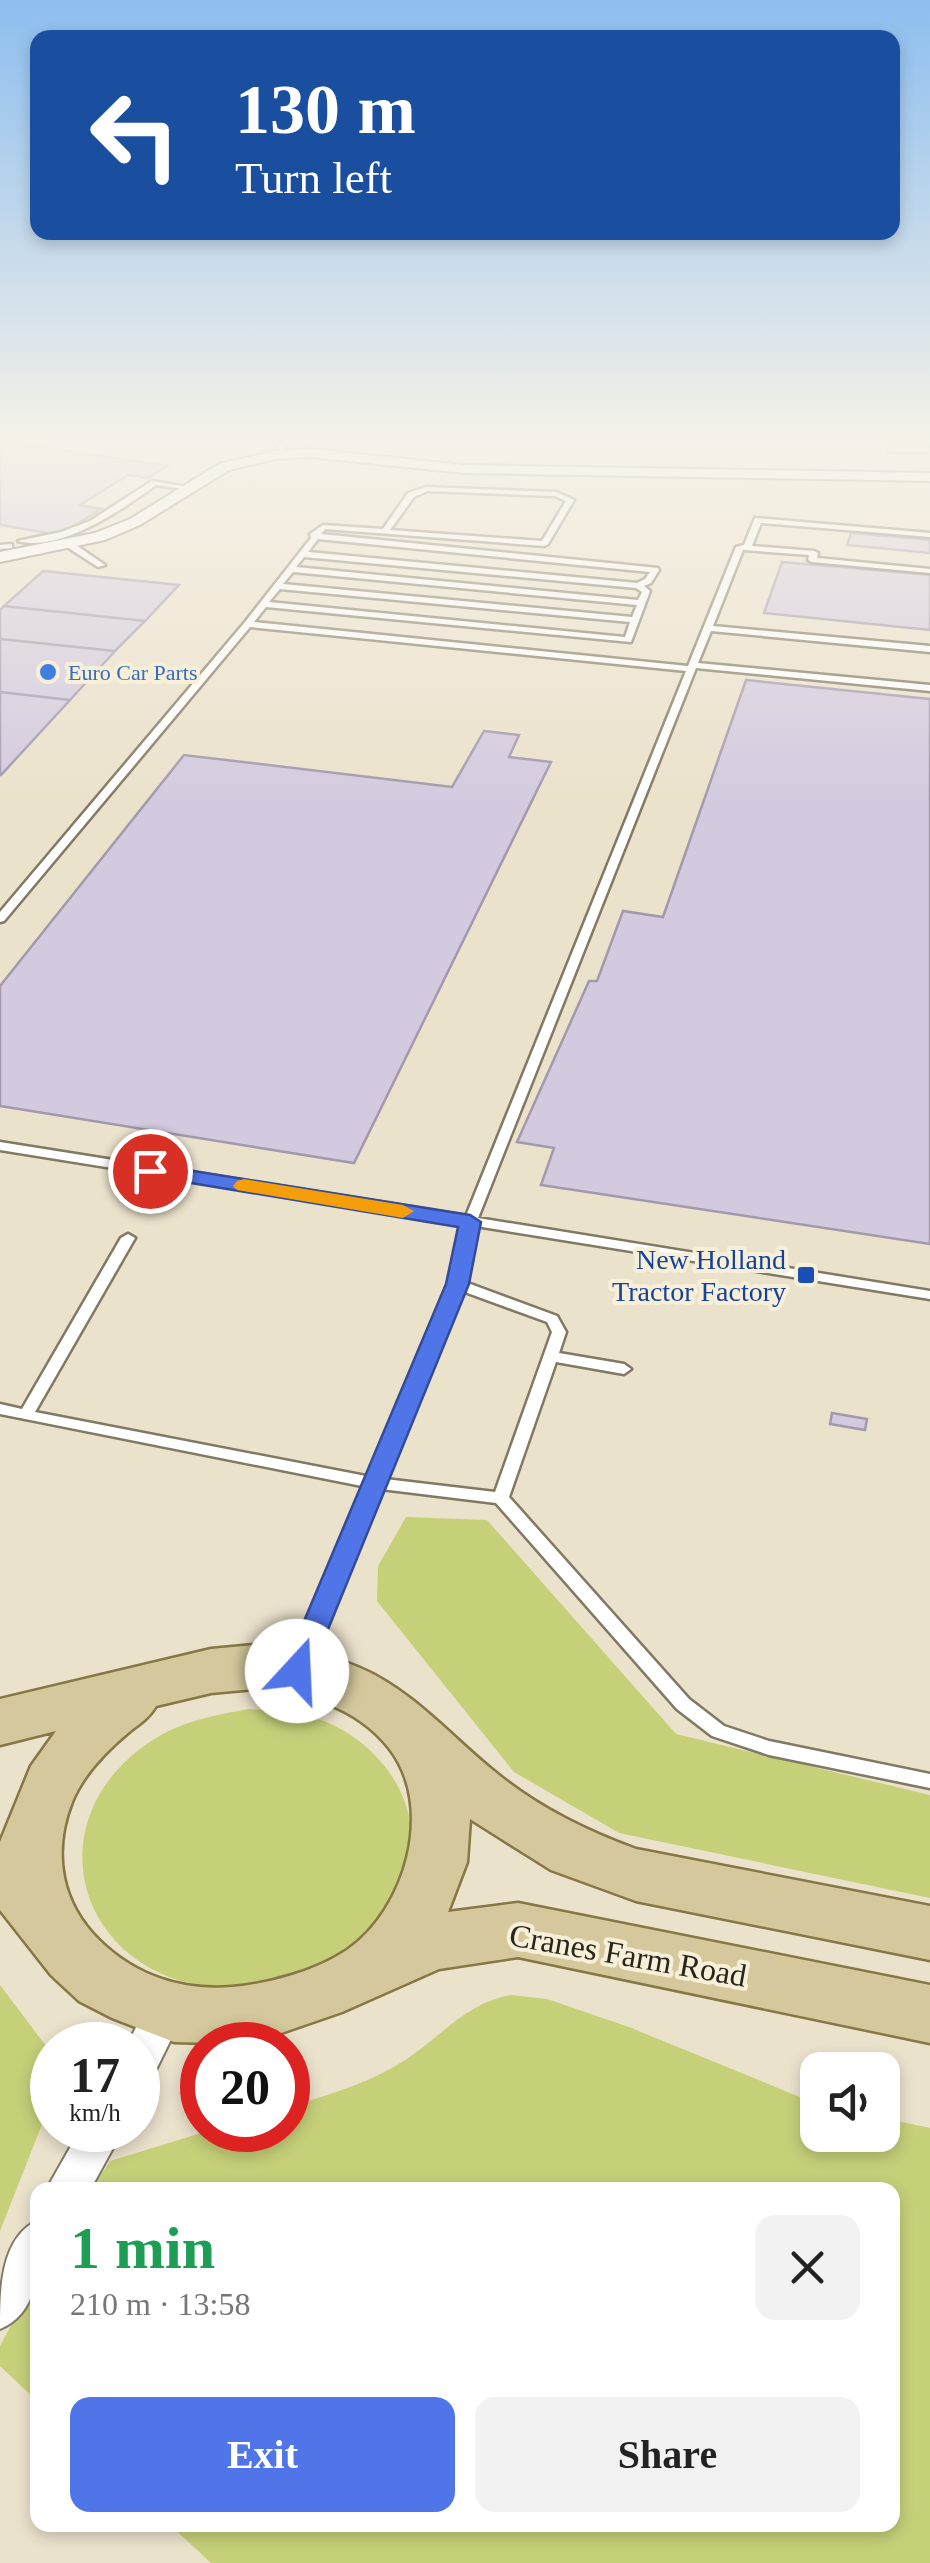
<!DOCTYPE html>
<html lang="en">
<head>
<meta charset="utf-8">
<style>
	body { margin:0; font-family:"Times New Roman",serif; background:#f2f2f2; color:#222; height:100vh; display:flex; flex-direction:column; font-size:38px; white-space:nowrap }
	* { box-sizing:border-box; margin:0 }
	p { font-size:32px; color:#767676 }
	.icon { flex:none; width:55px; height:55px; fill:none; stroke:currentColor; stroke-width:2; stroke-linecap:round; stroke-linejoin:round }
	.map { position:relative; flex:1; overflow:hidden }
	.panel { position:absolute; left:30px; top:2182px; width:870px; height:350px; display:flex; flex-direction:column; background:#fff; border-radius:20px; box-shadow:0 5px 15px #0003 }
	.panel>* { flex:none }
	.banner { position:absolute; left:30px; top:30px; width:870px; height:210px; border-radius:20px; box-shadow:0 5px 15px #0003; background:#1a4fa0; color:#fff; overflow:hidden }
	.tools { position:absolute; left:800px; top:2052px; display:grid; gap:20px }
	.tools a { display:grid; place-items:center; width:100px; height:100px; border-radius:20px; background:#fff; box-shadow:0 5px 15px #0003; font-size:50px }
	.speed { position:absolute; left:30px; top:2022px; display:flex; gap:20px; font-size:50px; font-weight:700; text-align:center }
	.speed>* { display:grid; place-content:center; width:130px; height:130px; border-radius:50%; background:#fff; box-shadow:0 5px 15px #0003; line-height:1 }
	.speed small { font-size:25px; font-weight:400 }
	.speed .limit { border:15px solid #d22; background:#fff; color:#111 }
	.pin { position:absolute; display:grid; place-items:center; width:85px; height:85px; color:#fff; margin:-42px; border:5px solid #fff; border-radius:50%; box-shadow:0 2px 10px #0007 }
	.me { position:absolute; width:110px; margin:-55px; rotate:20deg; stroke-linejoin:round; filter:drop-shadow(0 0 8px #0008) }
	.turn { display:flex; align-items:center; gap:35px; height:210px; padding:0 40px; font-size:45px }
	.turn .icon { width:130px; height:130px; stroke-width:2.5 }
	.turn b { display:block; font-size:70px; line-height:85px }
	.round { display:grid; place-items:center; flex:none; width:105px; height:105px; border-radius:20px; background:#f2f2f2 }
	.head { display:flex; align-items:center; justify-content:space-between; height:170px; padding:0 40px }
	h1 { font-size:60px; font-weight:800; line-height:75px; color:#1e9e55 }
	.button { display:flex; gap:20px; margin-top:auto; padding:20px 40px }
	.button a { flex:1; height:115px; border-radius:20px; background:#5075e9; color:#fff; font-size:40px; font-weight:800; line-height:115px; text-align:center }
	.button a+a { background:#f2f2f2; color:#222 }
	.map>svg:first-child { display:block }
	.green { fill:#c6d079 }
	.building { fill:#d3cadf; stroke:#a299ad; stroke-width:2.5 }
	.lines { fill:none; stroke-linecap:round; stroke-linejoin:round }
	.lane-casing { stroke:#817964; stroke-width:5 }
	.street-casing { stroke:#817964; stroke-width:4 }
	.primary-casing { stroke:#867745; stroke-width:5 }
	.lane { fill:#fff; fill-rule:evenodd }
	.street { fill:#fff; fill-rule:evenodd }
	.primary { fill:#d4c89c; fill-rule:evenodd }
	.route { fill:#5075e9; stroke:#344c97; stroke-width:2.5 }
	.slow { fill:#f59e0b }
	.shop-dot { fill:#3f7fe0; stroke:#f8efd9; stroke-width:4 }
	.transit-dot { fill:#1a4fb4; stroke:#f8efd9; stroke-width:4 }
	.labels { text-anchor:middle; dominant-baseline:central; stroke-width:8; stroke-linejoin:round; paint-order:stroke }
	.far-shop-label { font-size:22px; fill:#366cbe; stroke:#f8efd9; text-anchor:start }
	.transit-label { font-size:28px; fill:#164399; stroke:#f8efd9; text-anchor:end }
	.near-street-label { font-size:32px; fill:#28251d; stroke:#f8efd9 }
</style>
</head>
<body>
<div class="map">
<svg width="930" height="2563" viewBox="0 0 930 2563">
	<rect width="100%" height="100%" fill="#ebe2cc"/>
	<path class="green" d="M406,1517L487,1520L676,1734L930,1795V1898L619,1833L514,1772L377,1601L378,1566Z
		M249,1709C264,1710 280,1710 295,1713C359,1723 417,1782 411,1849C410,1863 403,1880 399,1893C388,1923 357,1945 331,1962C300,1983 261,1990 224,1988C77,1981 28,1817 156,1738C185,1720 217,1715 249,1709Z
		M0,1985L52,2054V2099L0,2231Z
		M511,1995L547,1999L629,2027L817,2104L818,2135H882L883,2118L930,2128V2563H211L170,2525H892V2190H91L110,2161L211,2130H288V2107C331,2094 374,2082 411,2056C446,2032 467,2003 511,1995Z
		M37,2277V2401L0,2366V2346Z"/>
	<path class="building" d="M0,443H13L167,466L148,478L128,475L80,505L101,509L60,535L0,525Z
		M889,443H930V453H888Z
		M851,533L930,540V553L847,545Z
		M782,562L930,575V630L764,613Z
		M43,571L179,585L145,621L4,606Z
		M4,606L145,621L115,651L0,639V610Z
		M0,639L115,651L70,700L0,692Z
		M746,680L930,699V1244L541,1185L554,1148L517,1142L589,981H597L623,911L663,917Z
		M0,692L70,700L1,775H0Z
		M484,731L519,735L509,757L551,762L354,1163L0,1106V986L184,755L452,787Z
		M832,1413L867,1419L865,1430L830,1424Z"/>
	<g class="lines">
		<g class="lane-casing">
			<path id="lane" d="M275,443H282L290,456H284Z
				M152,481L194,488L190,490L156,485C123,509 60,553 18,541L61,532L90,521Z
				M426,487L556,492L574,500L548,544L544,546L325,529L321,534L658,568L659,570L651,583L644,586L650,591L631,642L266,607L254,622L688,666L736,547L744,545L755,518L930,533V537L761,523L752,546L814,551L818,553L817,558L930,569V573L812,562L808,560L809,555L743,550L713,626L930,646V652L711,631L698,663L930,685V691L696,668L478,1218L930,1291V1299L476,1226L465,1282L557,1316L566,1332L559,1353L624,1364L631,1369L624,1374L556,1362L509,1497L689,1699L724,1726L769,1741L930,1774V1788L769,1755L712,1736L677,1709L496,1503L381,1489L307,1665L305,1670L299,1672L293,1670L291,1665L367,1487L0,1414V1404L22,1409L121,1238L128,1234L135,1238L35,1412L371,1477L451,1284L463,1224L0,1150V1142L466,1216L686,671L250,627L4,921L0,922V912L245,622L311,538L310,534L323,525L383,529L408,493ZM427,491L555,496L566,501L542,541L390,530L414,497ZM318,539L650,572L645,579L637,583L308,552ZM304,557L636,588L642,592L638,600L296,567ZM293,572L637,605L632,617L283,584ZM280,589L630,622L625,637L269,602ZM462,1291L547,1322L552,1332L495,1492L385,1479Z
				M67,543H73L105,565L98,567L67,547Z
				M12,544V548L0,549V545Z"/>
		</g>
		<g class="street-casing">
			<path id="street" d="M310,449L463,465L930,473V481L463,473L310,457L275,459L229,470L140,525L105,540L0,562V552L95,533L130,519L219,464L275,451Z
				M164,1995L178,2000L184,2013L152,2078L138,2084V2045H127L150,2000Z
				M80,2130H123L90,2190H46Z
				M38,2220C38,2259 43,2311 0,2329C0,2290 0,2238 38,2220Z"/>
		</g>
		<g class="primary-casing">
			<path id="primary" d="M254,1645C290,1649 326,1653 360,1668C414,1691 454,1740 500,1776C540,1808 589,1832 636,1849L930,1906V1960L636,1901L551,1870L470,1819L467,1862L448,1912L518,1903L930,1985V2043L518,1957L439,1969L342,2012L249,2044L174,2042L112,2018L79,2001L51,1975L0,1910V1842L31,1766L56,1731L0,1745V1699L211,1649ZM254,1689C304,1693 355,1705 389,1748C436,1808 405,1910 347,1950C316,1971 268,1984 232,1987C182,1991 136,1976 100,1941C61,1903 52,1853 72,1802C83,1775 106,1751 129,1732C139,1724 149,1718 156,1706L211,1693Z"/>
		</g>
		<use href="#lane" class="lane"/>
		<use href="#street" class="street"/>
		<use href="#primary" class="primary"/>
	</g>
	<linearGradient id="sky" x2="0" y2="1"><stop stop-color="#8cbeef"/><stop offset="0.55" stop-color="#f6f2e8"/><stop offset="1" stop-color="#f6f2e8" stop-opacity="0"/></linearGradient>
	<rect width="930" height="802" fill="url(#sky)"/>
	<path class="route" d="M150,1164L470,1215L481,1222L469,1284L311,1671L307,1679L297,1682L287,1679L283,1671L446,1284L458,1227L143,1175L140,1171Z"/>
	<path class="slow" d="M244,1179L403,1205L414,1211L403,1218L237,1190L233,1186L237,1181Z"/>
	<circle class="shop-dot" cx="48" cy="672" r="10"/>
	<rect class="transit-dot" x="796" y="1265" width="20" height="20" rx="5"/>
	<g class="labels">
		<g class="far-shop-label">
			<text x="68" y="672">Euro Car Parts</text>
		</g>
		<g class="transit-label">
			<text x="786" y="1259">New Holland<tspan x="786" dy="32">Tractor Factory</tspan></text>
		</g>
		<g class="near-street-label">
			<text transform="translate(628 1955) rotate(10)">Cranes Farm Road</text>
		</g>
	</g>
</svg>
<div class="tools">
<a><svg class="icon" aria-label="sound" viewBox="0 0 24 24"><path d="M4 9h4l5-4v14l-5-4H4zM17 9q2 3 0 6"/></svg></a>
</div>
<div class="speed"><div>17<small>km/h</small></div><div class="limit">20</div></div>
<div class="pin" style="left:150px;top:1171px;background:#d93025"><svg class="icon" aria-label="arrive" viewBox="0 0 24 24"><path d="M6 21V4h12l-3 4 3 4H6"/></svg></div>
<svg class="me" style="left:297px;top:1671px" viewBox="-20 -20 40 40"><circle r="19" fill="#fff"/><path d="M0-13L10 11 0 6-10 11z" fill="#5075e9"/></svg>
<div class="banner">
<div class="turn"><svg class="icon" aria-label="left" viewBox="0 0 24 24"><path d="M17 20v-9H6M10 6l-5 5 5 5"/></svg><div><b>130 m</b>Turn left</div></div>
</div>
<section class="panel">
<div class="head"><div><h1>1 min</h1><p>210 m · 13:58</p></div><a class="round"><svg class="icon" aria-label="close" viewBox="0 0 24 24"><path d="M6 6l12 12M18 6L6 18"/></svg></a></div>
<div class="button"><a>Exit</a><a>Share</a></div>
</section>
</div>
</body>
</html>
